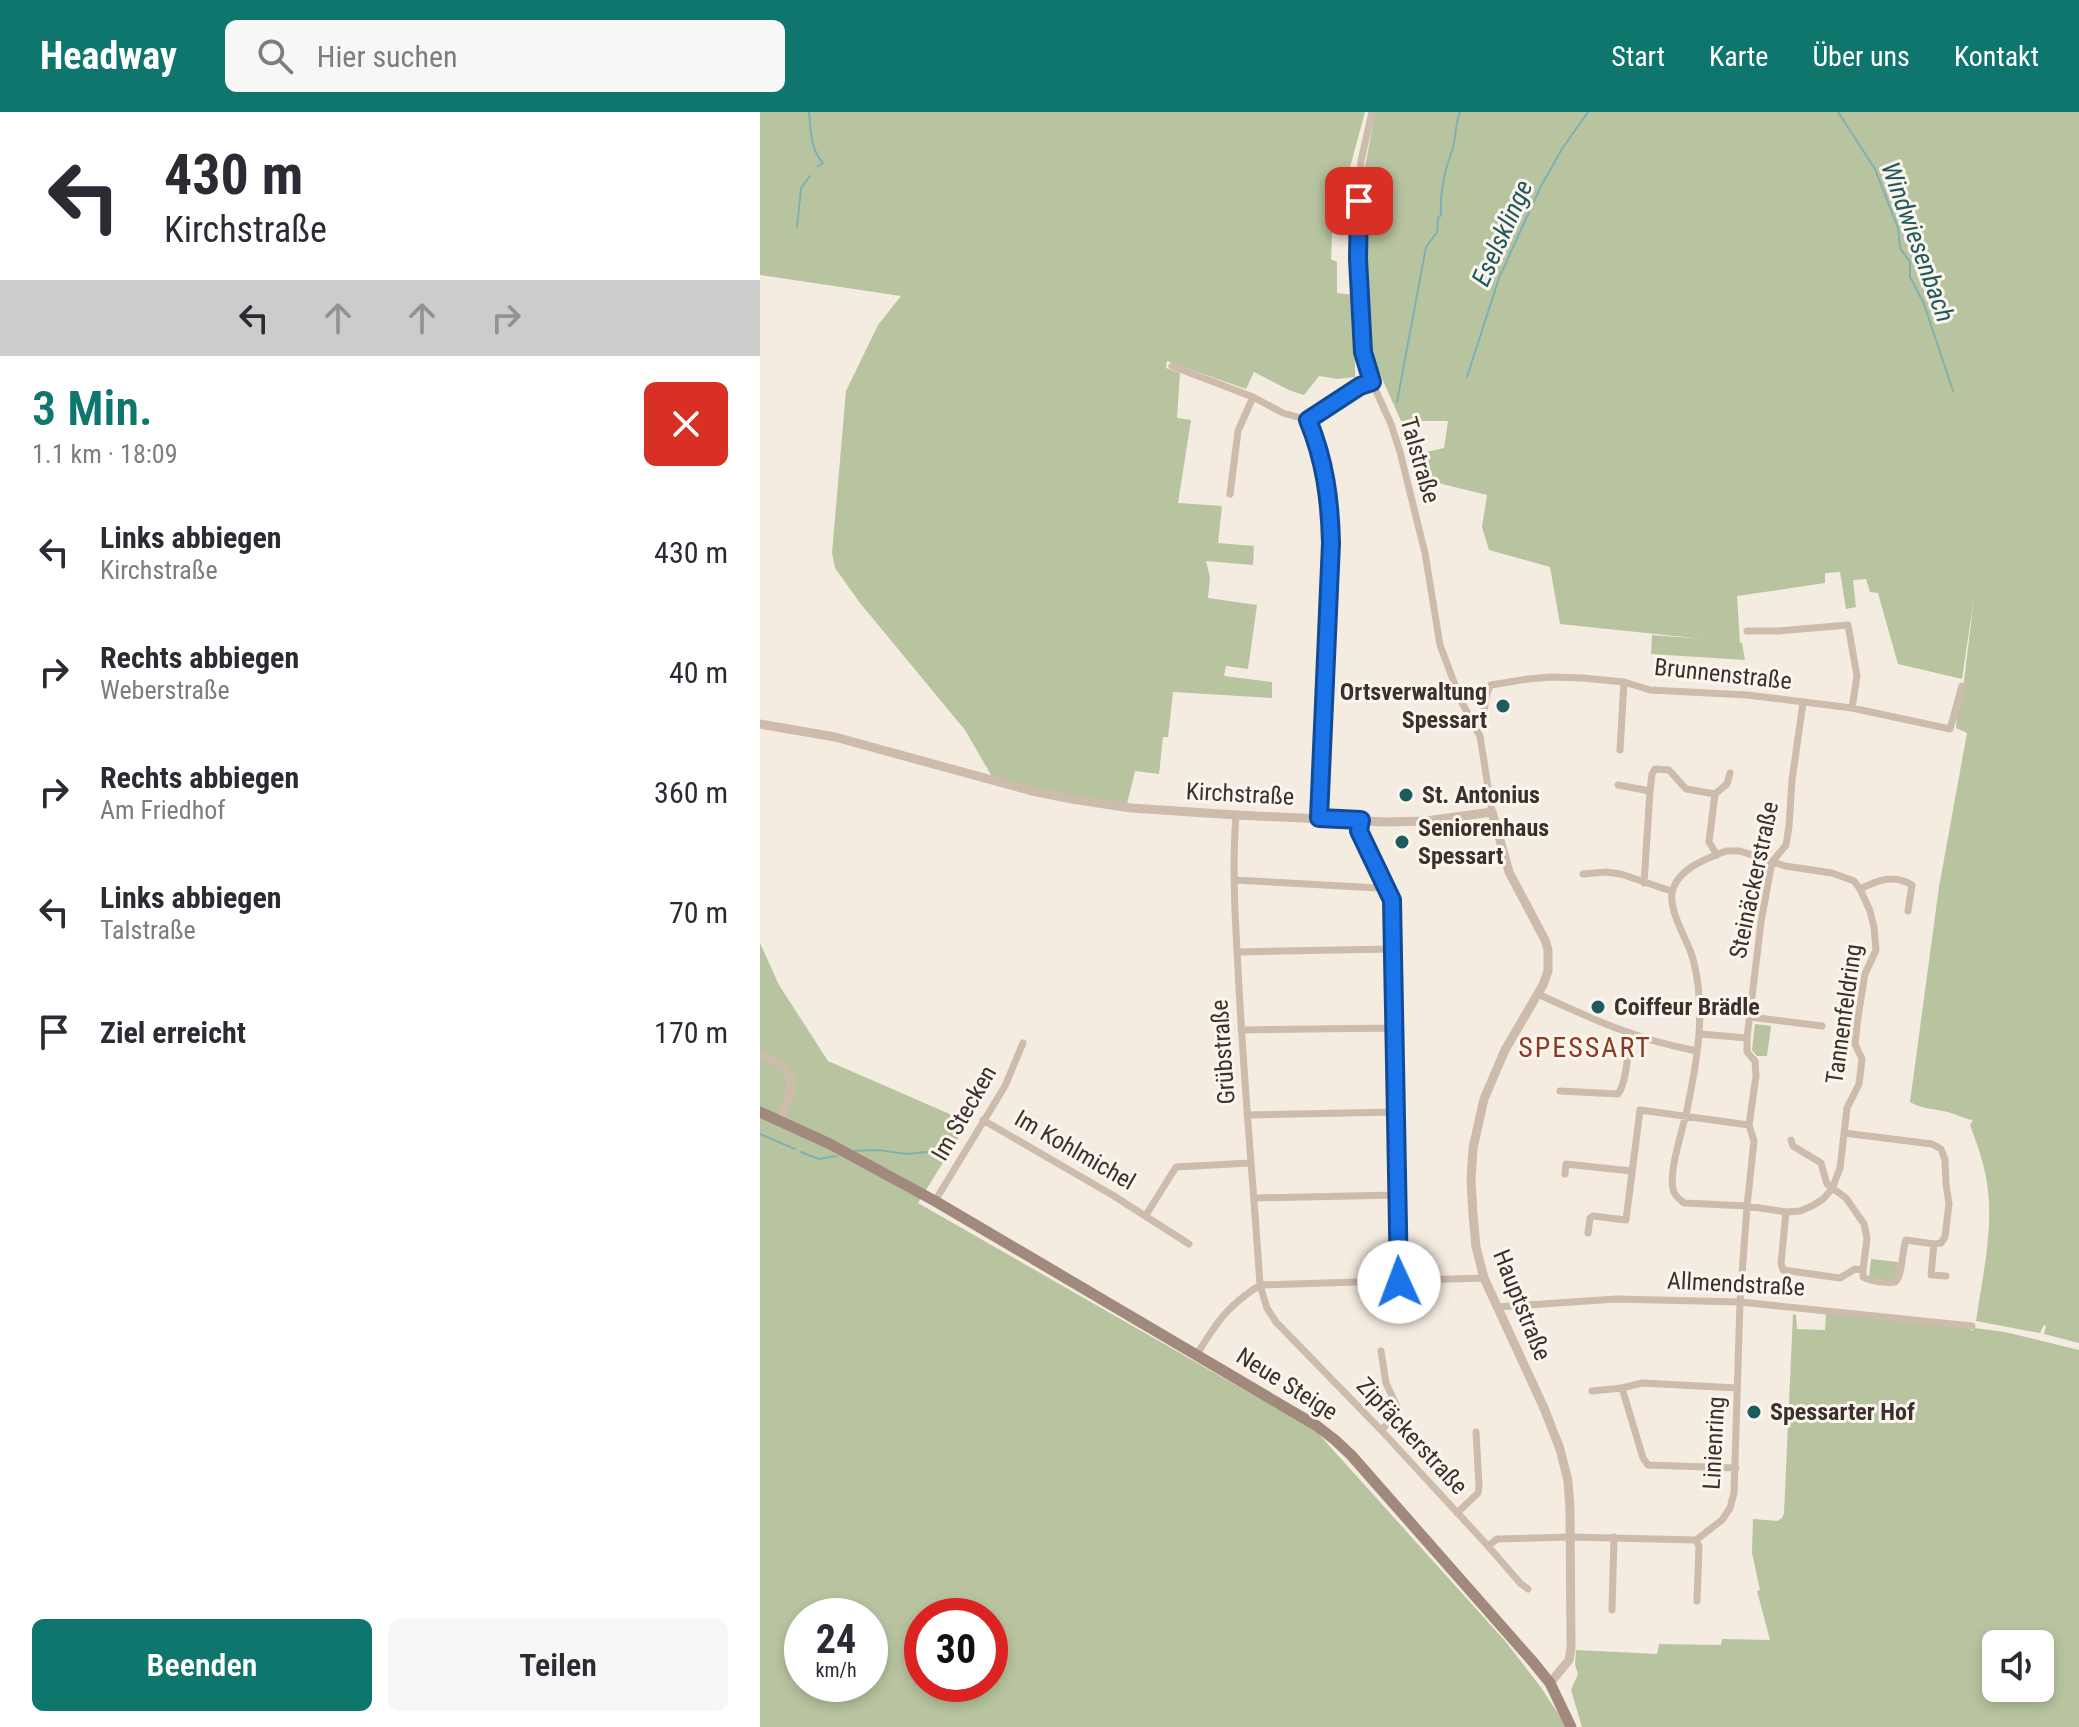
<!DOCTYPE html>
<html lang="de">
<head>
<meta charset="utf-8">
<style>
	body { margin:0; font-family:"Roboto Condensed",sans-serif; background:#f7f7f7; color:#2b2b33; height:100vh; display:flex; flex-direction:column; font-size:30px; white-space:nowrap }
	* { box-sizing:border-box; margin:0 }
	p { font-size:26px; color:#7c7c81 }
	.icon { flex:none; width:44px; height:44px; fill:none; stroke:currentColor; stroke-width:2; stroke-linecap:round; stroke-linejoin:round }
	.map { position:relative; flex:1; overflow:hidden }
	.details { display:flex; flex-direction:column; background:#fff; width:760px }
	.details>* { flex:none }
	.hud { background:#fff; color:#2b2b33; overflow:hidden }
	.controls { position:absolute; left:1222px; top:1518px; display:grid; gap:16px }
	.controls a { display:grid; place-items:center; width:72px; height:72px; border-radius:12px; background:#fff; box-shadow:0 4px 12px #0003; font-size:40px }
	.speed { position:absolute; left:24px; top:1486px; display:flex; gap:16px; font-size:40px; font-weight:700; text-align:center }
	.speed>* { display:grid; place-content:center; width:104px; height:104px; border-radius:50%; background:#fff; box-shadow:0 4px 12px #0003; line-height:1 }
	.speed small { font-size:20px; font-weight:400 }
	.speed .limit { border:12px solid #d22; background:#fff; color:#111 }
	.pin { position:absolute; display:grid; place-items:center; width:68px; height:68px; color:#fff; margin:-34px; border-radius:16px; box-shadow:0 4px 12px #0006 }
	.me { position:absolute; width:88px; margin:-44px; rotate:358deg; stroke-linejoin:round; filter:drop-shadow(0 0 6px #0008) }
	.turn { display:flex; align-items:center; gap:28px; height:168px; padding:0 32px; font-size:36px }
	.turn .icon { width:104px; height:104px; stroke-width:2.5 }
	.turn b { display:block; font-size:56px; line-height:68px }
	.lanes { display:flex; align-items:center; height:76px; padding:0 32px; background:#0003; justify-content:center; gap:40px; direction:ltr }
	.lanes .off { opacity:.35 }
	.round { display:grid; place-items:center; flex:none; width:84px; height:84px; border-radius:12px; background:#f7f7f7 }
	.summary { display:flex; align-items:center; justify-content:space-between; height:136px; padding:0 32px }
	h1 { font-size:48px; font-weight:600; line-height:60px; color:#0f766e }
	.button { display:flex; gap:16px; margin-top:auto; padding:16px 32px }
	.button a { flex:1; height:92px; border-radius:12px; background:#0f766e; color:#fff; font-size:32px; font-weight:600; line-height:92px; text-align:center }
	.button a+a { background:#f7f7f7; color:#2b2b33 }
	ul { padding:0; list-style:none }
	li { display:flex; align-items:center; gap:24px; height:120px; padding:0 32px }
	li div { flex:1 }
	li b { display:block; font-size:30px }
	li em { font-style:normal }
	header { display:flex; align-items:center; gap:48px; box-sizing:border-box; height:112px; padding:0 40px; background:#0f766e; color:#fff }
	header strong { font-size:38px }
	nav { display:flex; gap:44px; margin-inline-start:auto; font-size:28px }
	.search { width:560px; height:72px; background:#f7f7f7; display:flex; align-items:center; gap:20px; box-sizing:border-box; padding:0 28px; border-radius:12px; color:#7c7c81; font-size:30px }
	main { display:flex; flex:1; min-height:0 }
	.map>svg:first-child { display:block }
	.green { fill:#b8c4a0; fill-rule:evenodd }
	.lines { fill:none; stroke-linecap:round; stroke-linejoin:round }
	.stream { stroke:#7fb0b2; stroke-width:2 }
	.minor { stroke:#cdbbac; stroke-width:7 }
	.tertiary { stroke:#cdbbac; stroke-width:9 }
	.secondary { stroke:#a18a7d; stroke-width:11 }
	.route-casing { stroke:#114b97; stroke-width:20 }
	.route { stroke:#1a73e8; stroke-width:14 }
	.poi-dot { fill:#1f5a5e; stroke:#fbf5ee; stroke-width:3 }
	.labels { text-anchor:middle; dominant-baseline:central; stroke-width:6; stroke-linejoin:round; paint-order:stroke }
	.street-label { font-size:24px; fill:#3b302b; stroke:#fbf5ee }
	.poi-label { font-size:24px; font-weight:bold; fill:#3b302b; stroke:#fbf5ee; text-anchor:start }
	.water-label { font-size:26px; font-style:italic; fill:#1f5a5e; stroke:#fbf5ee }
	.quarter-label { font-size:28px; letter-spacing:2px; fill:#8c3b22; stroke:#fbf5ee }
</style>
</head>
<body>
<header>
<strong>Headway</strong>
<div class="search"><svg class="icon" aria-label="search" viewBox="0 0 24 24"><circle cx="10" cy="10" r="6"/><path d="M15 15l6 6"/></svg>Hier suchen</div>
<nav><a>Start</a><a>Karte</a><a>Über uns</a><a>Kontakt</a></nav>
</header>
<main>
<section class="details">
<div class="hud">
<div class="turn"><svg class="icon" aria-label="left" viewBox="0 0 24 24"><path d="M17 20v-9H6M10 6l-5 5 5 5"/></svg><div><b>430 m</b>Kirchstraße</div></div>
<div class="lanes"><svg class="icon" aria-label="left" viewBox="0 0 24 24"><path d="M17 20v-9H6M10 6l-5 5 5 5"/></svg><svg class="icon off" aria-label="ahead" viewBox="0 0 24 24"><path d="M12 20V5M6 11l6-6 6 6"/></svg><svg class="icon off" aria-label="ahead" viewBox="0 0 24 24"><path d="M12 20V5M6 11l6-6 6 6"/></svg><svg class="icon off" aria-label="right" viewBox="0 0 24 24"><path d="M7 20v-9h11M14 6l5 5-5 5"/></svg></div>
</div>
<div class="summary"><div><h1>3 Min.</h1><p>1.1 km · 18:09</p></div><a class="round" style="background:#d93025;color:#fff"><svg class="icon" aria-label="close" viewBox="0 0 24 24"><path d="M6 6l12 12M18 6L6 18"/></svg></a></div>
<ul>
<li><svg class="icon" aria-label="left" viewBox="0 0 24 24"><path d="M17 20v-9H6M10 6l-5 5 5 5"/></svg><div><b>Links abbiegen</b><p>Kirchstraße</p></div><em>430 m</em></li>
<li><svg class="icon" aria-label="right" viewBox="0 0 24 24"><path d="M7 20v-9h11M14 6l5 5-5 5"/></svg><div><b>Rechts abbiegen</b><p>Weberstraße</p></div><em>40 m</em></li>
<li><svg class="icon" aria-label="right" viewBox="0 0 24 24"><path d="M7 20v-9h11M14 6l5 5-5 5"/></svg><div><b>Rechts abbiegen</b><p>Am Friedhof</p></div><em>360 m</em></li>
<li><svg class="icon" aria-label="left" viewBox="0 0 24 24"><path d="M17 20v-9H6M10 6l-5 5 5 5"/></svg><div><b>Links abbiegen</b><p>Talstraße</p></div><em>70 m</em></li>
<li><svg class="icon" aria-label="arrive" viewBox="0 0 24 24"><path d="M6 21V4h12l-3 4 3 4H6"/></svg><div><b>Ziel erreicht</b></div><em>170 m</em></li>
</ul>
<div class="button"><a>Beenden</a><a>Teilen</a></div>
</section>
<div class="map">
<svg width="1319" height="1615" viewBox="0 0 1319 1615">
	<rect width="100%" height="100%" fill="#f4ebe1"/>
	<path class="green" d="M0,0H605L589,59L587,84H574L571,147L577,150V181L595,183V265L578,267L559,264L544,283L529,278L494,260L486,277L407,249L406,256L420,261L417,306L431,308L418,391L462,394L458,431L494,434L493,453L446,449L450,466L448,486L497,493L488,557L466,554L464,564L512,570V586L413,580L408,625H403L399,662L375,659L367,692L323,686L234,668L205,618L100,491L75,456L72,441L86,279L118,213L141,184L0,163Z
		M615,0H1319V1231L1284,1222L1286,1214L1284,1213L1280,1221L1216,1209C1222,1167 1233,1121 1228,1079C1226,1057 1218,1034 1210,1013L1213,1008C1203,1007 1197,1002 1188,1000C1175,997 1161,997 1150,990L1179,775L1207,621L1196,616L1197,603L1204,569L1214,486L1202,567L1138,552L1118,481L1110,480L1106,467L1093,468L1096,495L1086,497L1080,460L1065,461V471L977,484L980,531H982L985,548L891,542L892,523L944,527L800,512L790,455L729,438L722,415L727,383L666,368L658,342L684,336L688,309H641L620,262L614,263L606,240L602,111L605,56Z
		M0,831L19,873L68,949L208,1010L158,1091L556,1319L745,1529L780,1574L807,1615H0ZM42,1504H110V1572H42ZM162,1504H230V1572H162Z
		M995,912L1011,914L1007,944H997L992,938Z
		M1111,1147L1138,1150L1136,1169L1109,1166Z
		M1066,1201L1208,1216L1213,1219L1214,1216L1245,1220L1319,1238V1615H822L811,1578L818,1562L815,1553L816,1538L897,1542L899,1532L961,1533L962,1527L1010,1528L997,1479L1000,1478L992,1441L993,1407L1017,1409L1022,1406L1024,1401L1033,1202L1036,1203L1037,1217L1065,1218ZM1236,1532H1280V1576H1236Z"/>
	<g class="lines">
		<path class="stream" d="M49,0C51,18 50,37 63,51L58,54
			M1078,0L1115,57L1138,116L1140,136L1150,150V165L1164,192L1193,279
			M37,115L41,76L50,64
			M707,265L739,166L780,76L802,37L828,0
			M637,290L666,135L677,120L678,106L681,103C680,79 684,61 692,39C696,26 695,13 700,0
			M0,1022L35,1037
			M93,1039L118,1038L147,1042L166,1040L175,1042
			M41,1040L59,1047L76,1044"/>
		<path class="minor" d="M612,0L601,49L599,89L598,147L603,240L612,270L631,312L640,340L665,441L680,533L701,589L720,624L732,700
			M412,254L493,285L523,301L548,308
			M548,308C560,338 567,368 570,400L559,706
			M548,308L600,274L612,270
			M470,382L478,319L493,285
			M987,519H1017L1088,513L1097,564L1092,596
			M716,614C730,599 721,587 731,573L768,567L791,565L823,566L864,570L890,578L987,583L1092,596L1190,617L1202,574
			M860,638L864,570
			M858,673L890,679
			M955,682L949,730L957,743
			M955,682L967,672L970,661
			M476,703C472,754 475,805 478,856C483,962 493,1067 500,1173L507,1196L516,1210L621,1318L728,1434L737,1427L810,1425L936,1428L962,1408L970,1396L974,1381L980,1190L987,1094L994,1029L989,1013L996,964L995,949L987,940V926L1001,810L1012,750L1026,733L1029,714L1032,668L1043,591
			M601,708L599,719L620,759L632,788L639,1170
			M966,739H980L1025,754L1072,761L1094,769L1100,777L1110,799L1114,815L1116,838L1105,862L1098,905L1095,932L1102,947L1099,972L1087,996L1080,1056L1072,1077L1063,1087L1052,1094L1040,1099L1026,1100L987,1094L924,1091C921,1088 917,1086 915,1082C905,1066 925,1012 928,993C938,944 946,895 933,847C928,828 906,796 913,777C920,756 946,747 966,739Z
			M823,762L846,760L861,762L911,779
			M474,768L618,776L626,773
			M884,771L890,679L892,662L895,657L909,658L926,677L955,682
			M1100,777C1118,768 1133,762 1152,773L1148,799
			M477,840L632,837
			M778,882C832,907 877,928 937,939
			M990,905L1062,914
			M481,918L634,916
			M940,922L987,926
			M800,979L858,982C867,970 867,940 872,923
			M487,1003L637,1000
			M223,1008L354,1084L429,1132
			M1084,1021L1172,1032L1181,1037L1185,1048L1186,1072L1189,1092L1185,1125L1181,1131L1174,1132L1146,1128C1142,1138 1142,1167 1135,1170C1132,1171 1125,1170 1122,1170C1114,1169 1110,1169 1103,1165V1158
			M1031,1028L1033,1034L1061,1051L1067,1072L1086,1086L1104,1112L1107,1126L1103,1158
			M805,1062L806,1052L871,1059
			M494,1086L637,1083
			M175,1089L245,974L263,931
			M1026,1100L1021,1151L1023,1158L1080,1166L1095,1157L1103,1158
			M386,1103L416,1055L490,1051
			M828,1121L830,1106L833,1104L866,1108L880,998L989,1013
			M1174,1132L1171,1163L1186,1164
			M737,1195L856,1187L980,1190L1212,1214
			M621,1239L626,1271L638,1297L635,1305L621,1318
			M437,1242C458,1209 466,1195 500,1173L724,1166
			M862,1276L883,1346L888,1353L976,1356
			M832,1279L862,1276L882,1271L977,1276
			M697,1401L718,1381L719,1374L716,1320
			M936,1428L939,1434L937,1489
			M728,1434L761,1472L768,1477
			M852,1498L854,1425"/>
		<path class="tertiary" d="M0,612L75,625L272,679L312,687L371,696L476,703L626,710L666,709L732,700L749,760L785,828L788,838V859L783,873L745,938L724,987L713,1036L711,1069L713,1102L716,1135L724,1166L784,1296L800,1337L808,1369L810,1397L811,1536L809,1548L790,1571
			M0,944C43,956 32,977 20,1009"/>
		<path class="secondary" d="M0,1000L70,1032L175,1089L557,1314L575,1328L591,1343L773,1550L790,1571L811,1615"/>
	</g>
	<g class="lines">
		<g class="route-casing">
			<path id="route" d="M599,89L598,147L603,240L612,270L600,274L548,308C565,349 570,388 571,431L559,706L601,708L599,719L632,788L639,1170"/>
		</g>
		<use href="#route" class="route"/>
	</g>
	<g class="poi-dot">
		<circle cx="743" cy="594" r="8"/>
		<circle cx="646" cy="683" r="8"/>
		<circle cx="642" cy="730" r="8"/>
		<circle cx="838" cy="895" r="8"/>
		<circle cx="994" cy="1300" r="8"/>
	</g>
	<g class="labels">
		<g class="street-label">
			<text transform="translate(660 348) rotate(74)">Talstraße</text>
			<text transform="translate(963 562) rotate(6)">Brunnenstraße</text>
			<text transform="translate(480 682) rotate(3)">Kirchstraße</text>
			<text transform="translate(994 768) rotate(-78)">Steinäckerstraße</text>
			<text transform="translate(1084 902) rotate(-82)">Tannenfeldring</text>
			<text transform="translate(463 940) rotate(-94)">Grübstraße</text>
			<text transform="translate(204 1001) rotate(-60)">Im Stecken</text>
			<text transform="translate(315 1038) rotate(30)">Im Kohlmichel</text>
			<text transform="translate(976 1172) rotate(3)">Allmendstraße</text>
			<text transform="translate(762 1193) rotate(68)">Hauptstraße</text>
			<text transform="translate(527 1272) rotate(32)">Neue Steige</text>
			<text transform="translate(652 1324) rotate(47)">Zipfäckerstraße</text>
			<text transform="translate(954 1331) rotate(-87)">Linienring</text>
		</g>
		<g class="poi-label">
			<text x="727" y="580" text-anchor="end">Ortsverwaltung<tspan x="727" dy="28">Spessart</tspan></text>
			<text x="662" y="683">St. Antonius</text>
			<text x="658" y="716">Seniorenhaus<tspan x="658" dy="28">Spessart</tspan></text>
			<text x="854" y="895">Coiffeur Brädle</text>
			<text x="1010" y="1300">Spessarter Hof</text>
		</g>
		<g class="water-label">
			<text transform="translate(742 121) rotate(-66)">Eselsklinge</text>
			<text transform="translate(1158 130) rotate(70)">Windwiesenbach</text>
		</g>
		<g class="quarter-label">
			<text x="825" y="935">SPESSART</text>
		</g>
	</g>
</svg>
<div class="controls">
<a><svg class="icon" aria-label="sound" viewBox="0 0 24 24"><path d="M4 9h4l5-4v14l-5-4H4zM17 9q2 3 0 6"/></svg></a>
</div>
<div class="speed"><div>24<small>km/h</small></div><div class="limit">30</div></div>
<div class="pin" style="left:599px;top:89px;background:#d93025"><svg class="icon" aria-label="arrive" viewBox="0 0 24 24"><path d="M6 21V4h12l-3 4 3 4H6"/></svg></div>
<svg class="me" style="left:639px;top:1170px" viewBox="-20 -20 40 40"><circle r="19" fill="#fff"/><path d="M0-13L10 11 0 6-10 11z" fill="#1a73e8"/></svg>
</div>
</main>
</body>
</html>
